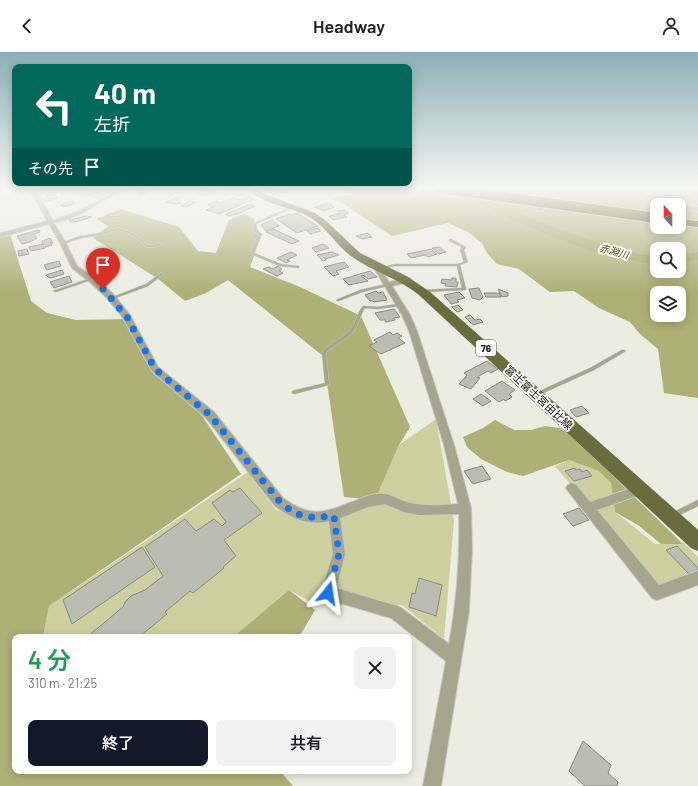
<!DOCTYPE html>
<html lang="ja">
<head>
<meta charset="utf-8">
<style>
	body { margin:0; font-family:Barlow,"Noto Sans JP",sans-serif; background:#f2f2f2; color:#202124; height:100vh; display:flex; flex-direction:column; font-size:15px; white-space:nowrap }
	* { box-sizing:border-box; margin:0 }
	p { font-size:13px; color:#757577 }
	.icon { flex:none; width:22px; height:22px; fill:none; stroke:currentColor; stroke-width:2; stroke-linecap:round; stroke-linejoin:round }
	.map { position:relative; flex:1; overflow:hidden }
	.sheet { position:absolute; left:12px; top:582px; width:400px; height:140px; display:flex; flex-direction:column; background:#fff; border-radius:8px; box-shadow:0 2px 10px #0003 }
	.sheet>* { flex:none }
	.banner { position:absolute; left:12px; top:12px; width:400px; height:122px; border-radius:8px; box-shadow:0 2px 10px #0003; background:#00695c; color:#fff; overflow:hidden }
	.needle { width:26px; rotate:339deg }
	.fabs { position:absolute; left:650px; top:146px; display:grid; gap:8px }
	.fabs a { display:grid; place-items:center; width:36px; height:36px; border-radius:8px; background:#fff; box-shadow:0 2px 10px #0003; font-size:20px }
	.pin { position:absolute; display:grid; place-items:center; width:34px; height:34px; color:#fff; margin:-41px -17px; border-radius:50% 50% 50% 0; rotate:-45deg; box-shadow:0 0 4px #0007 }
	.pin .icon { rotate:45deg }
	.me { position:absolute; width:44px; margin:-22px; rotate:15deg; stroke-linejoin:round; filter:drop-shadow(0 0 3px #0008) }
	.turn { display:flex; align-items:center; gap:14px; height:84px; padding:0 16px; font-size:18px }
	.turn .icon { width:52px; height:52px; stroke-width:2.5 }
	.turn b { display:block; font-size:28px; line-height:34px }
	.then { display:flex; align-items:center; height:38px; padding:0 16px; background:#0003; gap:8px; font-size:15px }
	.round { display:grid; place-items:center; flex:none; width:42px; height:42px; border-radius:8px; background:#f2f2f2 }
	.summary { display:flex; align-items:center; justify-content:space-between; height:68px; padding:0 16px }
	h1 { font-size:24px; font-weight:600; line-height:30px; color:#1e9e55 }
	.primary-button { display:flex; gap:8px; margin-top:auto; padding:8px 16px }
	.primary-button a { flex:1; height:46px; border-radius:8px; background:#111827; color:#fff; font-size:16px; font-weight:600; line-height:46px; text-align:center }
	.primary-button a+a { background:#f2f2f2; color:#202124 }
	header { display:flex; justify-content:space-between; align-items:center; height:52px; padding:0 16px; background:#fff; font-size:18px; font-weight:600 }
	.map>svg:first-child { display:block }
	.green { fill:#ced09f }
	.forest { fill:#aeb076; fill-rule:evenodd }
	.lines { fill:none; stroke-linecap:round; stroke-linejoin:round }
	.river { fill:#a3a56c; fill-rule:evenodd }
	.building { fill:#bbbcb2; stroke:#898a80 }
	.service-casing { stroke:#c8c8c0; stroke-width:1 }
	.minor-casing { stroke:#c8c8c0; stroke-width:2 }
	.primary-casing { stroke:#c8c8c0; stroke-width:1 }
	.motorway-casing { stroke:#c8c8c0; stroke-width:2 }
	.service { fill:#a4a68d; fill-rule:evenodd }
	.minor { fill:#a4a68d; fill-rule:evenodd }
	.primary { fill:#6a6c3d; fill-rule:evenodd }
	.motorway { fill:#56571e; fill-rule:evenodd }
	.motorway-bridge-casing { stroke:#c8c8c0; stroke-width:12; stroke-linecap:butt }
	.motorway-bridge { stroke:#56571e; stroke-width:10 }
	.route { stroke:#1a73e8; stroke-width:7; stroke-dasharray:0 12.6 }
	.labels { text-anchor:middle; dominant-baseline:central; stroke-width:3.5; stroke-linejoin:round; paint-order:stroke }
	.far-water-label { font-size:10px; font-style:italic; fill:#484800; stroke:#fff }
	.shield { fill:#fff; stroke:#565654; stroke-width:1 }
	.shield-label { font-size:10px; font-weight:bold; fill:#0e0e0b }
	.street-label { font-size:11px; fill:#0e0e0b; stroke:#fff }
</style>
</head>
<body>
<header><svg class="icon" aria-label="back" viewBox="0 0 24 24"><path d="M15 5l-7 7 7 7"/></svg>Headway<svg class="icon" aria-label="person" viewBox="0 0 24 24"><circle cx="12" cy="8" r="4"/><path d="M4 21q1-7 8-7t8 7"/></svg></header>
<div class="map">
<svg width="698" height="734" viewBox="0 0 698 734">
	<rect width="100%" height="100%" fill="#ebece2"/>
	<path class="green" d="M21,136H99L95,137L85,145L63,139L43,143L35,139Z
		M436,367L454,469L444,587L402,553H317L289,538L233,585H43L49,554L248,420L276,458L310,466L375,448L399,393Z
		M569,408L600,419L611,431L615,460L655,492H683V490L698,505V519L657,533L555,414Z"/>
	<path class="forest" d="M99,136L119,137L99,148L87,143L95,137Z
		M347,136H698V346L664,341L658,297L640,282L630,270L599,256L574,239L550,240L519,217L497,212L487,201L482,191L468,180L448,171L392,184L339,149L329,147L354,142ZM657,153H679V175H657ZM657,197H679V219H657ZM657,241H679V263H657Z
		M121,157L179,175L198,199L216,201L229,168L244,162L253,166L261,184L250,215L300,235L361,264L410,375L399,393L375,448L344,445L323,304L228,228L206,241L185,249L157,226L93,186L108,174L96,167Z
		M10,182L31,249L47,261L76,268L129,267L155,317L192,349L241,422L49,554L43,585H15V719H280L293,734H0V185Z
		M495,368L514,378H531L545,374L565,377L585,392L617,428L683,492H661L638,473L615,460L611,431L599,419L569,408L523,424L507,420L481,407L467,395L463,385L483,376Z
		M289,538L315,558L299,585H233Z"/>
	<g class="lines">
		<path class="river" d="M458,136H471L506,155L533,167L592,189L639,202L657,204V212C600,207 537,181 486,154C477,150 464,144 458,136Z
			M698,200V208L679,211V203Z"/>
	</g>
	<path class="building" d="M281,136H289L284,137L288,140L273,142L268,139Z
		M210,137L217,140L202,144L197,141Z
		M55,142L57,146L44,150L43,147L47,146L46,144Z
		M177,145L181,146L176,148L181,151L176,152L166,150Z
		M248,145L254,147L219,162L206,158L213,155L208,153L217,149L221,151L232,146L242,148Z
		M73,149L75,152L62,155L61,153H64L63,151Z
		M190,149L196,150L187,155L181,154Z
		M329,151L334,155L324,159L315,155Z
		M251,152L255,154L237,162L229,164L225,162Z
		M344,158L349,161L344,163L347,165L333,168L329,164L341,161L338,159Z
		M120,160L122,164L109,165L108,162Z
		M297,161L318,174L297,181L276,167L289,162L291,163Z
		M86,164L92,165L76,170H70L69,168Z
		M272,168L279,174L266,179L261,173Z
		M317,176L321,179L310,182L307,179Z
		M273,177L299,189L292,192L266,180Z
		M39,178L40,180L34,182L37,186L30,190L22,192L17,184Z
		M368,181L372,185L362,187L356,184Z
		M50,186L53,191H51L52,193L45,195V196L31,199L29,195L43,192L42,189Z
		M323,192L329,196L316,200L312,196Z
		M439,195L446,200L439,202L432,196Z
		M27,197L29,202L19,204L18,199Z
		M431,197L437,202L428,205L425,203L411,206L407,202Z
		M291,200L297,203L287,208L290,209L286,211L277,206Z
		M332,200L339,203L325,207L326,208L323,209L317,203Z
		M59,209L61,214L47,218L44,213Z
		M344,210L349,215L336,219L339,222L333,224L324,215Z
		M278,214L282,217L279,219L283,221L277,224L263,217L269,215L273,217Z
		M62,218L64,222L51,226L48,225L46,223Z
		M370,219L377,225L368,227L363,223L361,224L368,229L349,233L343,227Z
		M69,224L72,230L54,236L50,230Z
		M452,226H456V230H458L457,235L445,234L446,232L441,231L442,227L452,228Z
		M479,236L483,245L480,248L472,246L469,237Z
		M498,237L508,241V244L502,245Z
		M376,239L378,241L383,240L387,248L374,250L373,249H370L365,243Z
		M459,240L465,246L457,248L459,250L451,252L444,243Z
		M484,241H499L501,245H486Z
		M458,253L463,258L457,260L452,255Z
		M394,257L400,265L394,266L395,268L386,270L385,268H380L375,261Z
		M470,263L475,268L480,267L483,270L473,273L465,265Z
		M390,280L393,283L397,281L402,284L398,286L405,291L381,302L369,294L377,290L374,288Z
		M487,309L498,317L491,321L488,319L477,325L480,326L471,337L459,332L467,323L464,321Z
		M502,329L515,338L509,342L512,345L505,349L504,347L499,350L485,339Z
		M481,342L491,349L483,354L473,347Z
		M582,354L589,361L576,365L570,358Z
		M482,414L491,427L473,432L464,419Z
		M575,416L576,418L580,417L582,420L587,418L592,424L574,429L565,419Z
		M240,436L262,461L224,488L236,504L223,515L224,516L193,541L190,539L165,560L167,562L139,585H87L123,555L125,550L131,544L145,538L163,524L145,495L185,467L196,479L214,467L222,474L226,470L212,451L230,438L233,440Z
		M579,456L589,468L573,474L563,462Z
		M677,494L698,516V519L690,523L666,498Z
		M142,495L155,515L72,572L63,548Z
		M419,526L442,533L436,564L409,555L412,541L415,542Z
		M583,689L611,713L608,721L618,730L617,734H585L569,719Z"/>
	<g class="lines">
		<g class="service-casing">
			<path id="service" d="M293,154L295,155L256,172V178L262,182L254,201L281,212L298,214H299V216L279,214L251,202L250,201L258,182L252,178L254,171Z
				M118,176C129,179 141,183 147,193H154L162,190L164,191L154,195H145L143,191L137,186L129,182L118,178L106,182L82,186L63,192L61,191L80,184L105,180Z
				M449,187H451L466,195L464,198L468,210L460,213L466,237L465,238L422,240L420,239L422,238L462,236L457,214H395L382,217L380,216L395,212H458L464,210L460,198L462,195L449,189Z
				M161,221L164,222L148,234L113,247H111L110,246L146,232Z
				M91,226L94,227L56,240L53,239Z
				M387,232L389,233L388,234L362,240L339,249H337L336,248L360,238Z
				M399,252L401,253L400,254L377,257L365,256C360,263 359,272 354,279C346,288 335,293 326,300L329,332V333L294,342L292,341V339L325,331L322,300C330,291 341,287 349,279C356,272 356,262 363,254L377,255Z
				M622,298H624L626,299L594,318L539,343L537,344L535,342V341L590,316Z
				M698,448V454L674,466L672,465L671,463L672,461Z"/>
		</g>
		<g class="minor-casing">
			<path id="minor" d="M13,136L30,137L38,142L53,168C77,162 99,148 121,136H126L84,160L69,167L54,171L66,191L77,214L98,228L114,243L130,263L158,315L214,360L283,446C315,469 327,459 360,447C367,444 375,441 384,442C392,443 399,448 406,450C423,455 441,453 458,452L444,393L409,279L402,263L372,213L377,212L389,230L410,226V230L392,234L410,263L417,279L454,393L471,456L472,498L469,559L441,734H423L446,609L391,566L323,546L321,541L333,502L329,469C308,474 291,466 275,454L206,366L152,319L123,266L108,247L92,232L72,216L60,191L49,172L0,185V181L47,169L34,144L28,140ZM385,452L404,460L419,463L459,462C460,506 457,549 449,592L400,555L336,536L345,502L340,466L368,455Z
				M152,136H160L141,143L138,141Z
				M657,136H662C671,146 684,153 698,155V159C682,156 666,149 657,136Z
				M563,137L568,138L541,159H537V157Z
				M572,431L576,433L590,450L641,433L645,435L647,438L645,441L597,458L659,533L698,519V533L657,548L652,546L568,439L566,436L568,433Z"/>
		</g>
		<g class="primary-casing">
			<path id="primary" d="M247,136H256L267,143L315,161L326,169L360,201L408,225L430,240L698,478V499L691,496L418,242C398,226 372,219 351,204C335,192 326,174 308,164C289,154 262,153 247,136Z"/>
		</g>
		<g class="motorway-casing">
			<path id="motorway" d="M679,167L698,169V175L679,173Z"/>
		</g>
		<use href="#service" class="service"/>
		<use href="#minor" class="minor"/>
		<use href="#primary" class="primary"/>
		<use href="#motorway" class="motorway"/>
		<g class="motorway-bridge-casing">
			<path id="motorway-bridge" d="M439,136L657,166"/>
		</g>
		<use href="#motorway-bridge" class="motorway-bridge"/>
	</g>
	<linearGradient id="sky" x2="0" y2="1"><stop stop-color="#8caeb6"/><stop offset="0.57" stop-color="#f6f6f2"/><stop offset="1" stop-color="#f6f6f2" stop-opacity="0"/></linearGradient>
	<rect width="698" height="239" fill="url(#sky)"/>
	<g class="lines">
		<path class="route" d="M103,237L127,265L155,317L210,363L280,450C300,467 309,466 334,464L339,502L328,541"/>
	</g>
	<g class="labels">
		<g class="far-water-label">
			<text transform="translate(614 199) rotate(15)">赤淵川</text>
		</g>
		<rect class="shield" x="476" y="288" width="20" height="16" rx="3"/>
		<g class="shield-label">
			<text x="486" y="296">76</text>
		</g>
		<g class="street-label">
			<text transform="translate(539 345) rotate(43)">富士富士宮由比線</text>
		</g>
	</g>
</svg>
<div class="fabs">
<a><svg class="needle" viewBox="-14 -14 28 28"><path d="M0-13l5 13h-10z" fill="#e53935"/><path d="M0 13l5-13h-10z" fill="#757577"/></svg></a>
<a><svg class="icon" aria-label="search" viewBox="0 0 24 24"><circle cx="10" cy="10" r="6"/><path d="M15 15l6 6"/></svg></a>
<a><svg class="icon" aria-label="layers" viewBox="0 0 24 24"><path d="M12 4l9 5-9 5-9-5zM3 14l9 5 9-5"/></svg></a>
</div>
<div class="pin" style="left:103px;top:237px;background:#d93025"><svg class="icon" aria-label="arrive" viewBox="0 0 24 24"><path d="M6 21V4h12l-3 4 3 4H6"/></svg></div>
<svg class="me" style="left:328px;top:541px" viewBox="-20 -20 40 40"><path d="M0-17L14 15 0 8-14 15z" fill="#1a73e8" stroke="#fff" stroke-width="4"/></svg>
<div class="banner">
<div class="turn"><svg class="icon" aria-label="left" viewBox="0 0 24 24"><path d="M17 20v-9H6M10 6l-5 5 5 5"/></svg><div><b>40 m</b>左折</div></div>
<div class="then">その先<svg class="icon" aria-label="arrive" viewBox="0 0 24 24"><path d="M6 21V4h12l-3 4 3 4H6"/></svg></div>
</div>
<section class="sheet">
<div class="summary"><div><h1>4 分</h1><p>310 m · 21:25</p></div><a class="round"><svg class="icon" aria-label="close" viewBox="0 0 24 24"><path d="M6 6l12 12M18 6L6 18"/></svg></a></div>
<div class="primary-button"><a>終了</a><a>共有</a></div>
</section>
</div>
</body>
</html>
